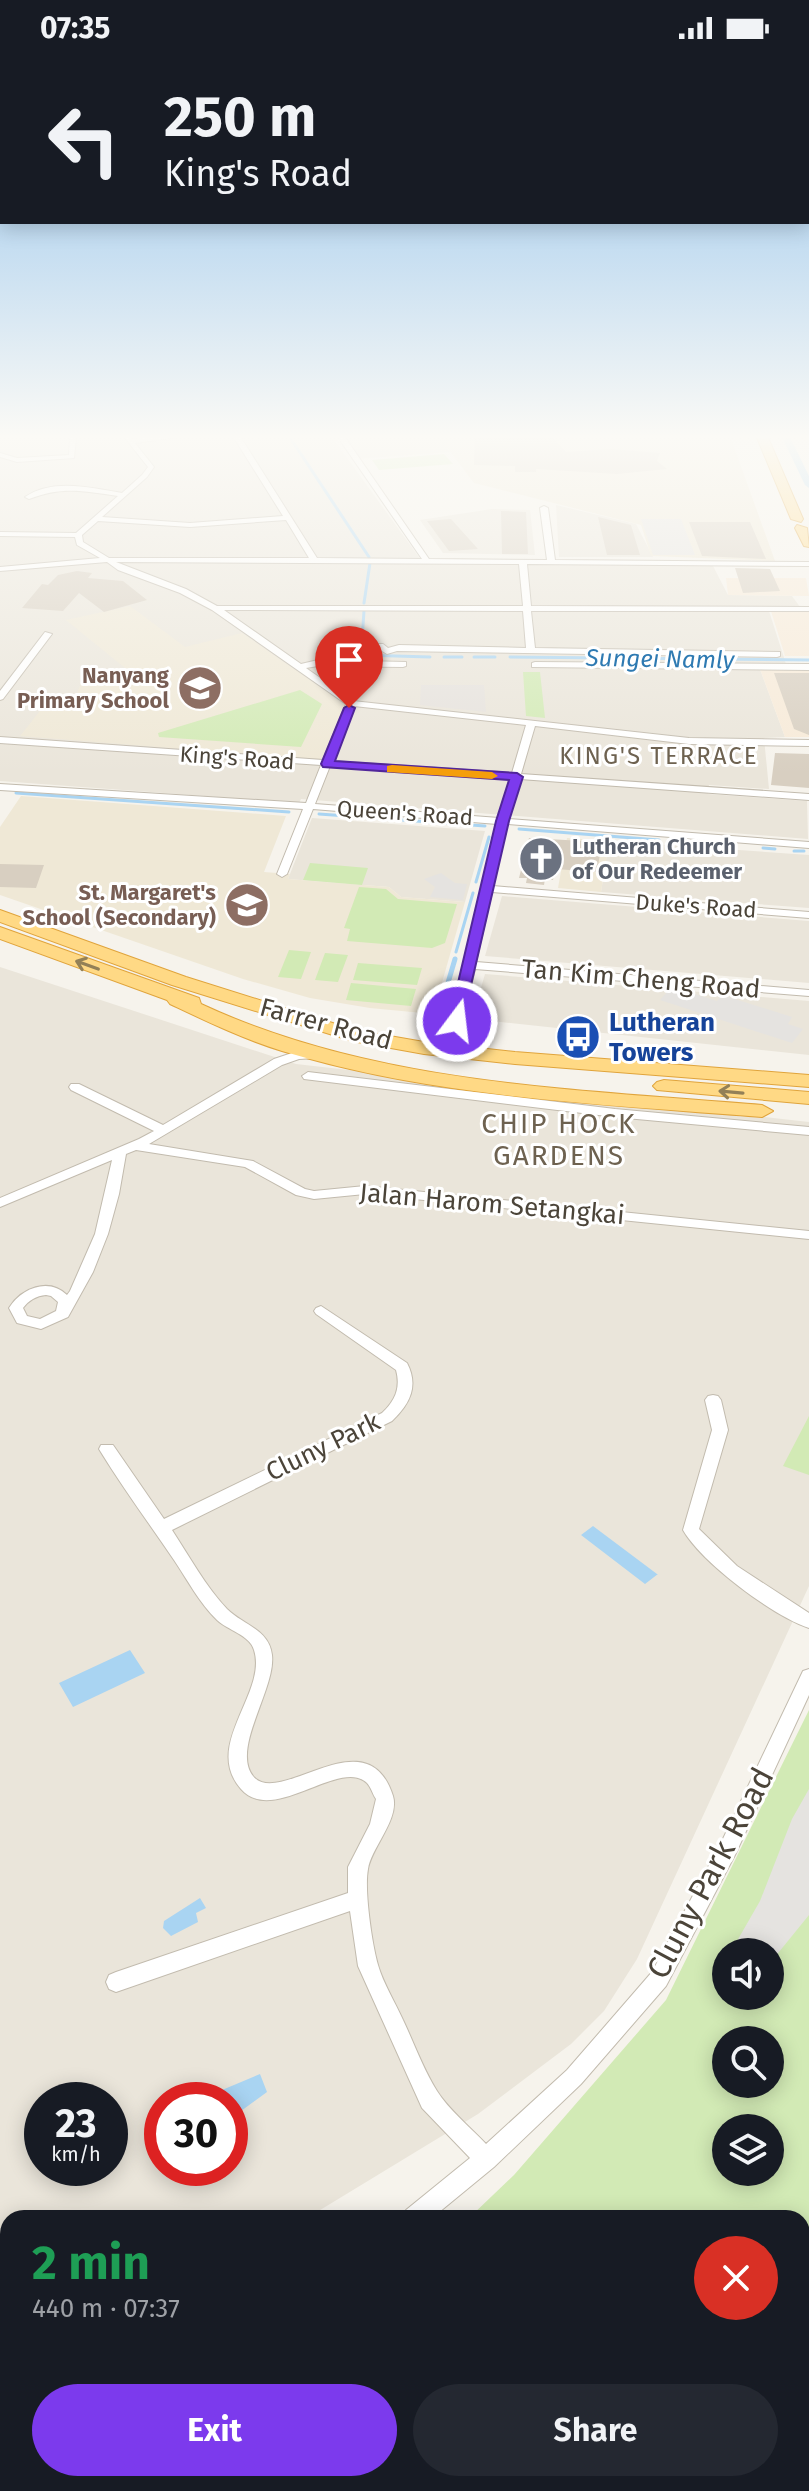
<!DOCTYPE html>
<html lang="en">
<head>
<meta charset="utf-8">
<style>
	body { margin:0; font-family:"Fira Sans",sans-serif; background:#242831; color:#f1f3f6; height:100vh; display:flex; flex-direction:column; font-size:30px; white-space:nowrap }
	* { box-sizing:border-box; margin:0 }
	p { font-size:26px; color:#9ea1a6 }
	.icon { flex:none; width:44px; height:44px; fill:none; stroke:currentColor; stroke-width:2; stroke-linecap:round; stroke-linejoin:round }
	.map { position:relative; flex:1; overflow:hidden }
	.details { position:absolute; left:0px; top:2154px; width:810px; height:282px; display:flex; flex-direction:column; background:#171b24; border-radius:24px 24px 0 0; box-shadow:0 4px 20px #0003 }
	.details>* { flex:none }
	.hud { position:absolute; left:0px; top:0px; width:810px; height:168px; box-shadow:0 4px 20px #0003; background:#171b24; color:#f1f3f6; overflow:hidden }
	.controls { position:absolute; left:712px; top:1882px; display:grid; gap:16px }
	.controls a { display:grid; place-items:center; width:72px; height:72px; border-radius:50%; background:#171b24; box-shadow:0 4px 20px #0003; font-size:40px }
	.speed { position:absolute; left:24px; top:2026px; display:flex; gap:16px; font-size:40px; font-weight:700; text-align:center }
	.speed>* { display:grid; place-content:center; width:104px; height:104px; border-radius:50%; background:#171b24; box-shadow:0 4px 20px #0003; line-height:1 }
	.speed small { font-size:20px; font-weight:400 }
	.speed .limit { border:12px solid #d22; background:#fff; color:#111 }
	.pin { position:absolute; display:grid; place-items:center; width:68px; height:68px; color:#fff; margin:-82px -34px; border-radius:50% 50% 50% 0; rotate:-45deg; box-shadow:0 0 8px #0007 }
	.pin .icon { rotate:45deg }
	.me { position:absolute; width:88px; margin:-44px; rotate:15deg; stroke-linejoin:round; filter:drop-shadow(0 0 6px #0008) }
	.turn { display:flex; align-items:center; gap:28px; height:168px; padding:0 32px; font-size:36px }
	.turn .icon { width:104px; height:104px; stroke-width:2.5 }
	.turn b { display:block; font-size:56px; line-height:68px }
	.round { display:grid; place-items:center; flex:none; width:84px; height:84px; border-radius:42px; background:#242831 }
	.head { display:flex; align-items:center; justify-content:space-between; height:136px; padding:0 32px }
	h1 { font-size:48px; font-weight:700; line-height:60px; color:#1e9e55 }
	.cta { display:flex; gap:16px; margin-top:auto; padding:16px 32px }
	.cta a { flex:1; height:92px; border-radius:48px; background:#7c3aed; color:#fff; font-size:32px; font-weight:700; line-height:92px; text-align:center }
	.cta a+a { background:#242831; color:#f1f3f6 }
	.status { display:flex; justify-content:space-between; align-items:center; height:56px; padding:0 40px; background:#171b24; direction:ltr }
	.status svg { height:22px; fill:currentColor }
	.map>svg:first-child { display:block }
	.residential { fill:#eae5da; fill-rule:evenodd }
	.commercial { fill:#f7ead8 }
	.industrial { fill:#e6e2dd }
	.education { fill:#efe8d6 }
	.green { fill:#d2eab5; fill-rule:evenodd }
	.parking { fill:#e5e3e0 }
	.water { fill:#a9d4f2 }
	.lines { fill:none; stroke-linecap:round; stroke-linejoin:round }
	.stream-far1 { stroke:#a9d4f2; stroke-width:3 }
	.stream { stroke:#a9d4f2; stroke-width:5 }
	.canal { fill:#a9d4f2; fill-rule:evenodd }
	.building { fill:#d8cfc1 }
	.minor-casing { stroke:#c2bbae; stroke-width:2 }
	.trunk-casing { stroke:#e0a43c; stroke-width:2 }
	.minor { fill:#fff; fill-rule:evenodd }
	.trunk { fill:#ffd985; fill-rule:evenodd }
	.oneway { stroke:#938057 }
	.route { fill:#7c3aed; stroke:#51269a; stroke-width:2 }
	.slow { fill:#f59e0b }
	.labels { text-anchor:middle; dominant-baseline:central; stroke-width:6; stroke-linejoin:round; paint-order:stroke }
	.far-education-label { font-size:22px; font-weight:bold; fill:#785e54; stroke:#fff; text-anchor:end }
	.far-street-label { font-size:22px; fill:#4b4439; stroke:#fff }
	.far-worship-label { font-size:22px; font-weight:bold; fill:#5b616d; stroke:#fff; text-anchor:start }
	.far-water-label { font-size:24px; font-style:italic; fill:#2e7ab2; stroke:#fff }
	.far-neighbourhood-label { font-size:24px; letter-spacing:2px; fill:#6e6250; stroke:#fff }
	.street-label { font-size:26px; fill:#4b4439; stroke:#fff }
	.transit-label { font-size:26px; font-weight:bold; fill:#164399; stroke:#fff; text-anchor:start }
	.neighbourhood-label { font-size:28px; letter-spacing:2px; fill:#6e6250; stroke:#fff }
	.near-street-label { font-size:32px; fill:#4b4439; stroke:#fff }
</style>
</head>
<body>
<div class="status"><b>07:35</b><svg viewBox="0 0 49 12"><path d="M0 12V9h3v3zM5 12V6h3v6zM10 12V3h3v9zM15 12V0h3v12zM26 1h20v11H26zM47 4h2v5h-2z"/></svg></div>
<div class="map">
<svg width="809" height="2435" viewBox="0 0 809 2435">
	<rect width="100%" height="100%" fill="#f6f3ec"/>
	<path class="residential" d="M0,377H329L424,508L713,510L728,539L792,540L803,555H769L786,608H758L785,681L764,682L769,733L709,729L708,738L807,745L808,783L301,743L299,747L0,725Z
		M338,377H436L450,396L356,403Z
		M556,449L636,468L653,501H559Z
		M492,453L530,454L535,499L443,497L420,464Z
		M312,762L485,775L465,846L401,841L389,831L288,823Z
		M609,785L809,799V852L601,836Z
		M502,840L809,865V927L485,900Z
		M0,911L296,1008L809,1066V1530L637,1903L604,1955L571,1988L478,2058L307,2162H8V2343L0,2348ZM42,2044H110V2112H42ZM162,2044H230V2112H162Z
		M485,918L809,945V999L472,963Z"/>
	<path class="commercial" d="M723,522H806L809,540L728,539L726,522Z
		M771,555L809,556V600H785Z
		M760,613H809V681H785Z"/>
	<path class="industrial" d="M421,629H484L486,656L420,649Z"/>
	<path class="education" d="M436,377H729L775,505L651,500L641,469L474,427Z
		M130,550L185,591L242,577L347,650L321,704L20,680L40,655L75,642L83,622L125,612L66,564Z
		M21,740L286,760L264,816L290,818L288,823L389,831L401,841L465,846L433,958L370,952L310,942L243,923L0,839V771Z
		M567,782L609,785L601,836L558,832Z"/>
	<path class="green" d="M444,398L453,408L379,414L372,404Z
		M523,616H540L545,662L526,660Z
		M300,634L322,648L301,691L159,681L158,677Z
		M310,807L368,812L362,829L303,824Z
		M359,831L386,833L398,843L457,848L445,887L432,892L347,885L350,873L344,872Z
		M289,894L311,896L301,923L278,921Z
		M325,897L348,899L338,926L315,924Z
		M358,907L422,912L417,929L353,924Z
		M351,927L416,933L411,950L346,944Z
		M809,1360V1419L783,1410Z
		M809,1654V2435H130L144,2428H802V2162H469L514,2119L666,1944ZM726,1896H770V1940H726ZM726,1984H770V2028H726ZM726,2072H770V2116H726Z"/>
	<path class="parking" d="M641,463H681L695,499H653Z
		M441,817L455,827L467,828L463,844L430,841L435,831L424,823Z
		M669,934L688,936L717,945L722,939L792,961L788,968L803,973L792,987L660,944Z
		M809,1733V1859L770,1907V1896H738L733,1892L760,1845L792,1763Z"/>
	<path class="water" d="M593,1470L657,1518H658L645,1528L581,1479Z
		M130,1594L145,1617L73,1651L59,1627Z
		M200,1842L206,1852L196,1857L198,1866L171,1880L163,1872L164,1865Z
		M260,2018L267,2036L230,2063V2044L203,2042Z"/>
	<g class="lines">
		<path class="stream-far1" d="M287,377L369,501
			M364,547L370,507
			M364,555L361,599L430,601
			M444,601H462
			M474,601H495
			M510,601L809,604
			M16,737L289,756
			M319,758L485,770
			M519,773L659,784
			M678,785L716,788
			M763,792L775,793
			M794,795H804
			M476,826L489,781
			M456,896L473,837"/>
		<path class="stream" d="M440,954L455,903"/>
		<path class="canal" d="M780,377H788L809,420V432L805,429Z"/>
	</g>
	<path class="building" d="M475,377H549L566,396L611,393L660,397L657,405L667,413L617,418L536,413V416H515V410L474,409Z
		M501,455L526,456L528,498H502Z
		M598,461L631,469L640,499H607Z
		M451,463L478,493L449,495L427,465Z
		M689,466H750L766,503L702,500Z
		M735,512L770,513L780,535L743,537Z
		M77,515L92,517L88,522L123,525L147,544L104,556L79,537L63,555L22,552L42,528L48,529L58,519Z
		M774,617H809V679L794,673Z
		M775,697L809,698V732L771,729Z
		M529,782L602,786L597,816L555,813L553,824L545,823L544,829L526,827L527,822H519Z
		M0,808L44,809L36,832L0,831Z"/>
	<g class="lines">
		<g class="minor-casing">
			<path id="minor" d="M62,377H70L76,382L74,402L17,406L0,401V397L17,402L69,399L70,383Z
				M121,377H128L132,383L182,377H207L135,387L154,411L147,421L102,461L190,467L283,460L231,377H238L317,502L422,503L335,377H342L429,503L547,504L540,452L544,450L548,452L555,504L809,506V510L527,508L531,550L809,551V555H531L535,592L780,596V600L777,601L397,595L387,598L377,592V588H383L388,592L399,589L526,592L523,555L224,554L301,608L318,604L406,606V610L403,611L318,610L306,612L353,645L689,682L809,684V690L689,688L535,670L521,718L809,738V744L520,723L509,763L809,786V792L507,768L493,830L809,856V862L492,836L476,906L809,934V940L475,913L463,964L484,982V988H476L456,971L445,978L422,981V975L437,972L452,963L497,768L313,753L287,818L282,821L277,818L303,753L0,734V728L306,747L321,709L0,687V681L323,704L346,648L212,554L180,537L118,514L107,506L0,515V511L100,502L77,489L75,481L0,480V476L76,477L118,440C84,435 62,430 29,443L25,441C54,422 90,432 122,437L142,419L148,411ZM286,464L309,502H109L83,486L82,479L98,465L190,471ZM116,506L519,508L523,550H217L186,533ZM354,650L526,669L512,717L332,705ZM330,710L510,723L499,762L315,748Z
				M45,576L52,578L3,643L0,644V635Z
				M535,606L809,608V614L532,611V607Z
				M298,995H313L319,999L317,1002L299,1003L282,1009L149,1088L253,1105L305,1133L314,1135L365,1130L809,1175V1183L365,1138L314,1143L296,1139L245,1111L136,1094L126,1098L119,1138L108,1178L93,1216L68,1261L41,1273L17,1267L9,1252C21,1232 49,1221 67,1239L70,1235L95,1178L112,1104L0,1151V1142L139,1083L154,1075L71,1034L69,1031L71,1028H79L163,1069L274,1003ZM46,1239L51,1240L58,1246L56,1255L40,1263L27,1260L23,1252C29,1244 36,1240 46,1239Z
				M308,1016L615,1053L809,1071V1079L615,1061L304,1023L302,1020Z
				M321,1250L407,1307C419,1330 410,1348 392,1365L172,1474C189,1500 206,1531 227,1553C243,1569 269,1573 272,1599C276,1633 231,1692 253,1720C279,1753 367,1658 393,1740C400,1763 371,1792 368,1813C364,1834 372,1888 378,1909C383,1927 395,1946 403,1964C414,1987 423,2013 437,2035C448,2053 471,2072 486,2088L567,2014L652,1916L721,1787L803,1615L809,1613V1639L735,1799L666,1930L581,2028L494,2111L432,2162H403L406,2154L470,2102L422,2052L358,1910L350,1855L116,1936L109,1933L106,1926L109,1919L116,1916L348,1837V1811L370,1768L376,1743C373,1739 371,1731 367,1727C340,1701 273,1770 241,1733C202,1689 268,1637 254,1594C250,1579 227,1574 217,1564C200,1548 187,1523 174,1504C149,1467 122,1431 99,1393L101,1389H113L164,1463L382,1357C395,1345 401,1332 396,1314L316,1258L314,1255L316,1252Z
				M713,1339L718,1340L721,1344L728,1374L699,1473L737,1510L809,1557V1572C773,1560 702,1507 683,1474L712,1374L705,1344L708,1340Z
				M8,2425V2428H47L44,2435H2Z"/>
		</g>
		<g class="trunk-casing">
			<path id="trunk" d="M755,377H766L803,463L801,466L791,463Z
				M797,469L807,472L809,491L804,490L795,472Z
				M0,854L186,921L355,974L424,986L515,996L809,1019V1031L515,1008L424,998L352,985L172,929L0,866Z
				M0,871L199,942L201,948C375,1029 573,1033 762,1049L773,1055L762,1061C602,1048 436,1042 282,995C243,983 206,965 170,948L167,944L0,883Z
				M664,1024L809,1036V1048L657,1034L653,1030L657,1026Z"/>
		</g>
		<use href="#minor" class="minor"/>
		<use href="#trunk" class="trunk"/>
	</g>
	<defs><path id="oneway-shaft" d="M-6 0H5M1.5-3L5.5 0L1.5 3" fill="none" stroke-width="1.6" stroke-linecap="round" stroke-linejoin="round" transform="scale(2)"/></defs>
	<g class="oneway">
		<use href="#oneway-shaft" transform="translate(87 909) rotate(-160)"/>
		<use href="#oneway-shaft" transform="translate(731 1036) rotate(-175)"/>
	</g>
	<linearGradient id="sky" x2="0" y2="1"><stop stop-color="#8fc1ec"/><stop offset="0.53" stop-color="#fbfaf6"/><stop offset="1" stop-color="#fbfaf6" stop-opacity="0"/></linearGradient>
	<rect width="809" height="718" fill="url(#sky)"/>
	<path class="route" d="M349,649L355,652L335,705L517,717L523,721L509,765L462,968L457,970L449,965L496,765L509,724L323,711L321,708L344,652Z"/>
	<path class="slow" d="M392,709L492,716L498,720L492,723L387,716V710Z"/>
	<defs>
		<g id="school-disc" transform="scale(2.3)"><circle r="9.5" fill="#8d6e63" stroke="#fff"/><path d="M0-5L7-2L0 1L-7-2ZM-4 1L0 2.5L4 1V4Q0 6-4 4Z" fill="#fff"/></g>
		<g id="church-disc" transform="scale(2.3)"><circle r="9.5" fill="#6b7280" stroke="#fff"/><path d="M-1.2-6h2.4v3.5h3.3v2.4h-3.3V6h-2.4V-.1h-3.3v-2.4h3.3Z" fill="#fff"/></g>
		<g id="bus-disc" transform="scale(2.3)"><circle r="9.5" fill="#1a4fb4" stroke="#fff"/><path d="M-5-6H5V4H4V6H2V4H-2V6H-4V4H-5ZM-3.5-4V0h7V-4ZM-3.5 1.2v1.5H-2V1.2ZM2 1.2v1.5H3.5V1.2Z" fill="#fff"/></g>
	</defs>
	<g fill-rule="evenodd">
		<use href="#school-disc" x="200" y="632"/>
		<use href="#church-disc" x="541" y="803"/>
		<use href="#school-disc" x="247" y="849"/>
		<use href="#bus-disc" x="578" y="981"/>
	</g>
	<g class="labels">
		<g class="far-education-label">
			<text x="169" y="619">Nanyang<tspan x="169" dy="25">Primary School</tspan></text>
			<text x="216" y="836">St. Margaret's<tspan x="216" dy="25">School (Secondary)</tspan></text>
		</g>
		<g class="far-street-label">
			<text transform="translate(237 702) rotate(4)">King's Road</text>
			<text transform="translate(405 757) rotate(4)">Queen's Road</text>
			<text transform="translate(696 850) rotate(4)">Duke's Road</text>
		</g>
		<g class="far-worship-label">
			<text x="572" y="790">Lutheran Church<tspan x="572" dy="25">of Our Redeemer</tspan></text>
		</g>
		<g class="far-water-label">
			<text transform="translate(660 603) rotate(1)">Sungei Namly</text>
		</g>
		<g class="far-neighbourhood-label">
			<text x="659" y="700">KING'S TERRACE</text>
		</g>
		<g class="street-label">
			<text transform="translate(641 923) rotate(5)">Tan Kim Cheng Road</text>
			<text transform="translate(326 968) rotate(15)">Farrer Road</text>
			<text transform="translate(492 1148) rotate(5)">Jalan Harom Setangkai</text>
			<text transform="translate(323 1391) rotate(-26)">Cluny Park</text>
		</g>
		<g class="transit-label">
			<text x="609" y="966">Lutheran<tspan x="609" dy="30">Towers</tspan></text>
		</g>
		<g class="neighbourhood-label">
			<text x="559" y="1067">CHIP HOCK<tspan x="559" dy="32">GARDENS</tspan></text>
		</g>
		<g class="near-street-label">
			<text transform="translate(710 1817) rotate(-62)">Cluny Park Road</text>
		</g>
	</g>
</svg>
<div class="controls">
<a><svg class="icon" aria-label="sound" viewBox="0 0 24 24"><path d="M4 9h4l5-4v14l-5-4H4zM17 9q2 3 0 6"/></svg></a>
<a><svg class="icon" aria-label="search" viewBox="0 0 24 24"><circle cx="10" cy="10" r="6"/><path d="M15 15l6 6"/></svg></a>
<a><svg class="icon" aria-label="layers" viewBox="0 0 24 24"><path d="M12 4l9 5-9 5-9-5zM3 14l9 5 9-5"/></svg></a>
</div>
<div class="speed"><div>23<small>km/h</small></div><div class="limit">30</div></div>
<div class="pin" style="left:349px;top:652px;background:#d93025"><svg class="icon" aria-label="arrive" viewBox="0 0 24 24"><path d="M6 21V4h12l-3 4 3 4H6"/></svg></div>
<svg class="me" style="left:457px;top:965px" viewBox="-20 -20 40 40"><circle r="17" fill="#7c3aed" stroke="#fff" stroke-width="3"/><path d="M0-11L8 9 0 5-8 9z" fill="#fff"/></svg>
<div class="hud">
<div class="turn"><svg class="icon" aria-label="left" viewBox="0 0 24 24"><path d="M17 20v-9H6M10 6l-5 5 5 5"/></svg><div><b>250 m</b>King's Road</div></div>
</div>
<section class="details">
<div class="head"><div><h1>2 min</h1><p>440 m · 07:37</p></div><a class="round" style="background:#d93025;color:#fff"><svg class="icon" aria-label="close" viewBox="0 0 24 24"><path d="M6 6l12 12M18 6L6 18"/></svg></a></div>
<div class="cta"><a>Exit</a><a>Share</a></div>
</section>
</div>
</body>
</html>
